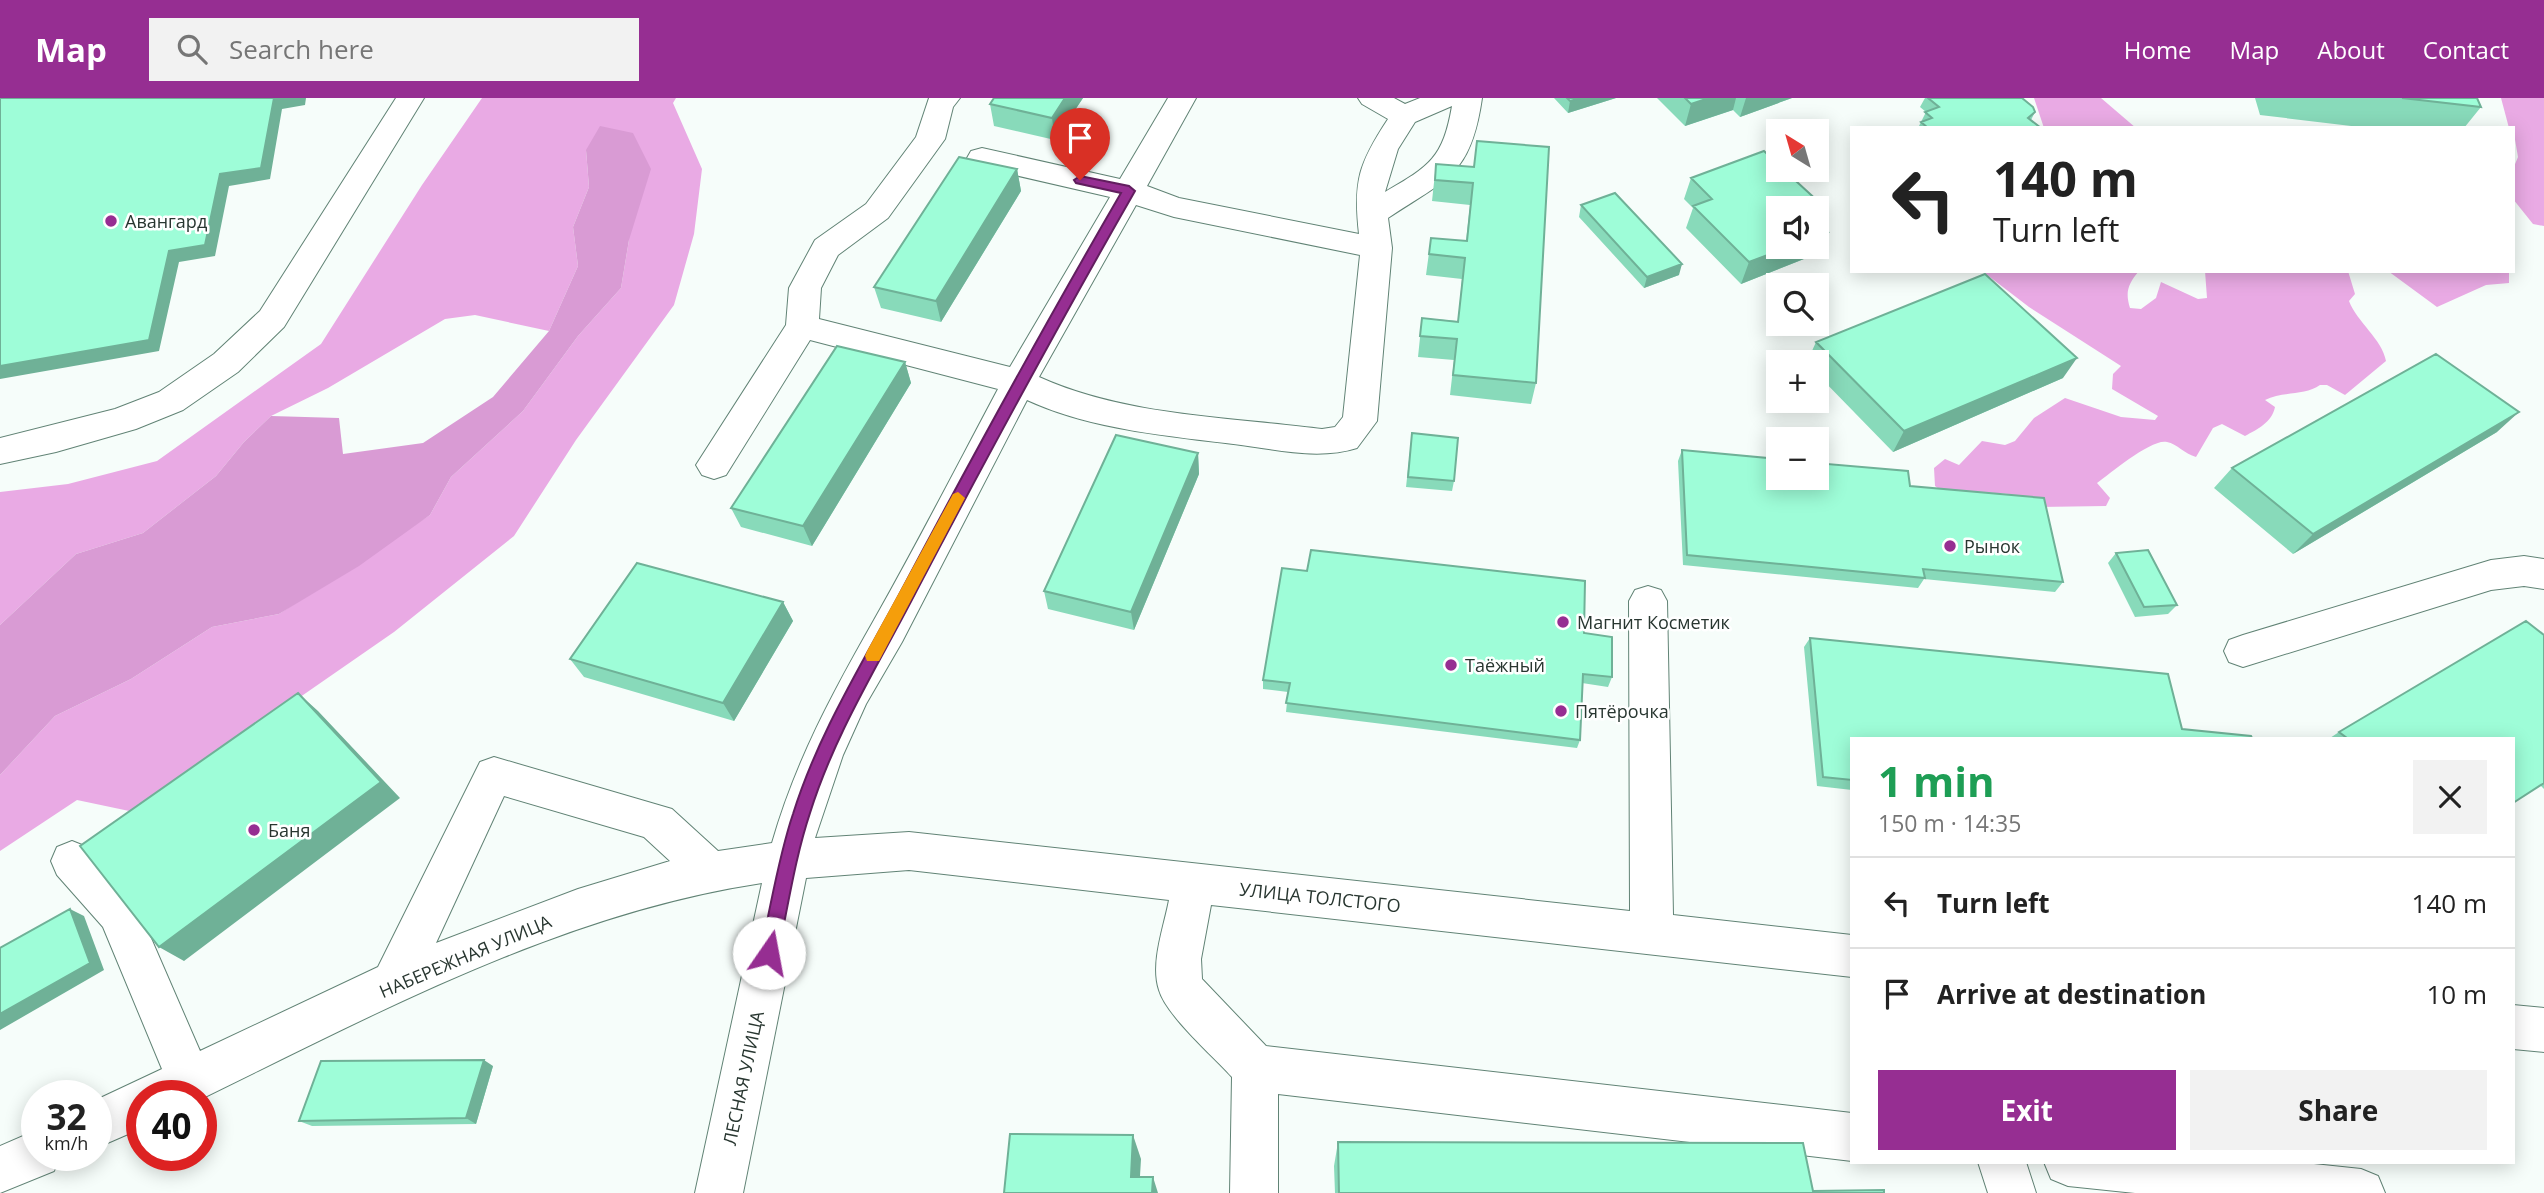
<!DOCTYPE html>
<html lang="en">
<head>
<meta charset="utf-8">
<style>
	body { margin:0; font-family:"Open Sans",sans-serif; background:#f2f2f2; color:#222; height:100vh; display:flex; flex-direction:column; font-size:26px; white-space:nowrap }
	* { box-sizing:border-box; margin:0 }
	p { font-size:23px; color:#767676 }
	.icon { flex:none; width:38px; height:38px; fill:none; stroke:currentColor; stroke-width:2; stroke-linecap:round; stroke-linejoin:round }
	.map { position:relative; flex:1; overflow:hidden }
	.side { position:absolute; left:1850px; top:639px; width:665px; height:427px; display:flex; flex-direction:column; background:#fff; border-radius:0px; box-shadow:0 4px 18px #0003 }
	.side>* { flex:none }
	.banner { position:absolute; left:1850px; top:28px; width:665px; height:147px; border-radius:0px; box-shadow:0 4px 18px #0003; background:#fff; color:#222; overflow:hidden }
	.needle { width:46px; rotate:323deg }
	.tools { position:absolute; left:1766px; top:21px; display:grid; gap:14px }
	.tools a { display:grid; place-items:center; width:63px; height:63px; border-radius:0px; background:#fff; box-shadow:0 4px 18px #0003; font-size:35px }
	.speed { position:absolute; left:21px; top:982px; display:flex; gap:14px; font-size:35px; font-weight:700; text-align:center }
	.speed>* { display:grid; place-content:center; width:91px; height:91px; border-radius:50%; background:#fff; box-shadow:0 4px 18px #0003; line-height:1 }
	.speed small { font-size:18px; font-weight:400 }
	.speed .limit { border:10px solid #d22; background:#fff; color:#111 }
	.pin { position:absolute; display:grid; place-items:center; width:60px; height:60px; color:#fff; margin:-72px -30px; border-radius:50% 50% 50% 0; rotate:-45deg; box-shadow:0 0 7px #0007 }
	.pin .icon { rotate:45deg }
	.me { position:absolute; width:77px; margin:-38px; rotate:12deg; stroke-linejoin:round; filter:drop-shadow(0 0 5px #0008) }
	.turn { display:flex; align-items:center; gap:24px; height:147px; padding:0 28px; font-size:32px }
	.turn .icon { width:91px; height:91px; stroke-width:2.5 }
	.turn b { display:block; font-size:49px; line-height:60px }
	.round { display:grid; place-items:center; flex:none; width:74px; height:74px; border-radius:0px; background:#f2f2f2 }
	.summary { display:flex; align-items:center; justify-content:space-between; height:119px; padding:0 28px }
	h1 { font-size:42px; font-weight:700; line-height:52px; color:#1e9e55 }
	.cta { display:flex; gap:14px; margin-top:auto; padding:14px 28px }
	.cta a { flex:1; height:80px; border-radius:0px; background:#962e92; color:#fff; font-size:28px; font-weight:700; line-height:80px; text-align:center }
	.cta a+a { background:#f2f2f2; color:#222 }
	ul { padding:0; list-style:none }
	li { display:flex; align-items:center; gap:21px; height:91px; padding:0 28px; border-top:2px solid #e0e0e0 }
	li div { flex:1 }
	li b { display:block; font-size:26px }
	li em { font-style:normal }
	header { display:flex; align-items:center; gap:42px; box-sizing:border-box; height:98px; padding:0 35px; background:#962e92; color:#fff }
	header strong { font-size:33px }
	nav { display:flex; gap:38px; margin-inline-start:auto; font-size:24px }
	.search { width:490px; height:63px; background:#f2f2f2; display:flex; align-items:center; gap:18px; box-sizing:border-box; padding:0 24px; border-radius:0px; color:#767676; font-size:26px }
	.map>svg:first-child { display:block }
	.forest { fill:#e9aae4 }
	.water { fill:#d99bd4 }
	.lines { fill:none; stroke-linecap:round; stroke-linejoin:round }
	.minor-casing { stroke:#618375; stroke-width:2 }
	.minor { fill:#fff; fill-rule:evenodd }
	.wall { fill:#88daba }
	.shaded-wall { fill:#6fb197 }
	.building { fill:#9efdd8; stroke:#6fb197; stroke-width:2 }
	.route { fill:#962e92; stroke:#621e5f; stroke-width:2 }
	.slow { fill:#f59e0b }
	.poi-dot { fill:#962e92; stroke:#fff; stroke-width:2.5 }
	.labels { text-anchor:middle; dominant-baseline:central; stroke-width:5; stroke-linejoin:round; paint-order:stroke }
	.poi-label { font-size:18px; fill:#283630; stroke:#fff; text-anchor:start }
	.street-label { font-size:18px; fill:#283630; stroke:#fff }
</style>
</head>
<body>
<header>
<strong>Map</strong>
<div class="search"><svg class="icon" aria-label="search" viewBox="0 0 24 24"><circle cx="10" cy="10" r="6"/><path d="M15 15l6 6"/></svg>Search here</div>
<nav><a>Home</a><a>Map</a><a>About</a><a>Contact</a></nav>
</header>
<div class="map">
<svg width="2544" height="1095" viewBox="0 0 2544 1095">
	<rect width="100%" height="100%" fill="#f6fdfa"/>
	<path class="forest" d="M482,0H676L673,5L702,71L694,136L674,207L576,342L514,438L394,534L134,714L77,702L0,753V677L55,618L131,581L212,529L279,516L430,417L451,379L523,313L578,238L621,190L629,142L586,52L589,89L573,129L578,168L549,233L475,217L445,221L328,290L271,318L244,344L216,378L143,435L76,456L0,527V394L68,386L157,363L321,246L422,87Z
		M2034,0H2101L2136,30H2044Z
		M2501,0H2544V128L2533,126L2513,101V71L2518,59L2513,30H2509Z
		M1982,173H2139C2128,186 2125,194 2130,210L2141,211L2156,200L2161,184L2198,201L2207,200L2205,173H2348L2355,196L2349,203C2357,224 2382,241 2386,263L2345,297L2327,287H2320C2305,298 2282,293 2265,302L2275,309C2272,324 2258,331 2245,338L2222,326L2213,330L2196,359C2185,356 2177,346 2167,344C2152,340 2111,375 2097,385L2110,400L2106,408L2039,409L2009,396L1939,391L1935,388L1934,370L1945,361L1959,367L1982,343L2005,347L2015,343L2034,320L2065,300L2121,319L2155,322L2158,318L2112,291L2113,276L2121,268L2029,209Z
		M2388,173H2509V185L2486,187L2437,209Z"/>
	<path class="water" d="M600,28L633,35L651,71L629,142L621,190L578,238L523,313L451,379L430,417L359,468L279,516L212,529L131,581L55,618L0,677V527L76,456L143,435L216,378L244,344L271,318L339,320L343,356L423,345L493,299L549,233L578,168L573,129L589,89L586,52Z"/>
	<g class="lines">
		<g class="minor-casing">
			<path id="minor" d="M396,0H424L284,229L238,274L183,312L136,331L56,354L0,366V340L115,311L159,294L214,256L260,213Z
				M929,0H960L953,9L945,41L888,120L838,157L821,190L819,221L1010,269L1110,99L971,67L967,60L971,53L982,50L1120,81L1168,0H1196L1147,88L1179,100L1359,136C1353,83 1359,65 1388,21L1362,6L1358,0H1394L1405,6L1420,0H1482C1471,77 1447,81 1388,120L1392,150L1377,323L1357,350C1319,362 1279,352 1241,347C1170,338 1092,332 1027,302L902,544L866,606L843,657L815,740L909,734L1630,813L1629,503L1635,492L1648,488L1661,492L1667,503L1673,817L1852,837V879L1211,807L1201,861L1202,881L1266,948L1852,1015V1063L1278,996V1095H1230L1232,979C1213,958 1166,917 1159,892C1150,865 1164,829 1169,802L909,772L806,780L743,1095H695L762,785C563,815 381,913 201,1001V998H142V1030L96,1050V1002L162,971L103,829L57,777L51,763L57,749L72,743L87,749L134,801L200,953L378,869L480,664L494,659L672,711L718,753L772,745C796,662 832,596 874,522C917,446 957,368 998,291L810,242L726,377L714,381L702,377L696,367L786,227L789,190L815,142L866,106L916,39ZM1452,8C1443,60 1430,68 1385,94L1398,51L1415,24ZM1136,107L1174,119L1360,157L1343,319L1335,329L1322,331C1229,319 1125,318 1039,279ZM504,698L644,739L670,763L578,791L436,845Z
				M2524,458L2544,461V491L2524,488L2491,492L2243,569L2229,564L2224,553L2229,542L2243,537L2491,462Z
				M2513,907L2544,910V954L2513,951Z
				M37,1032V1057H60L54,1073L0,1095V1048Z
				M1978,1064H2026L2036,1095H1988Z
				M2044,1064H2295L2361,1071L2378,1078L2385,1095H2135L2068,1088L2051,1081Z"/>
		</g>
		<use href="#minor" class="minor"/>
	</g>
	<path class="wall" d="M1083,0L1055,42L994,28L990,6Z
		M1554,0H1616L1568,15Z
		M1657,0H1792L1740,19L1733,12L1685,28Z
		M1925,0H2022L2035,14L2031,22L2041,30H1918L1926,14L1920,9Z
		M2255,0H2477L2481,9L2464,30H2368L2260,17Z
		M1477,43L1536,285L1531,306L1450,297L1454,262L1418,259L1422,220L1458,223L1462,181L1426,177L1431,140L1466,143L1470,107L1432,103L1436,66L1474,69Z
		M1017,71L1021,93L941,224L881,210L874,189Z
		M1691,80L1822,107L1816,122V110H1778L1828,134L1819,155L1741,186L1686,130L1693,110L1684,101Z
		M1581,107L1679,177L1644,190L1579,119Z
		M1816,244L2063,280L1893,354L1816,275V264H1807Z
		M905,264L911,285L812,448L741,429L731,410Z
		M2497,334L2293,456L2214,390L2232,370Z
		M1412,335L1454,383L1452,393L1406,389Z
		M1682,352L1910,388L2063,484L2055,494L1924,481L1918,490L1683,467L1678,363Z
		M1198,355L1199,376L1134,532L1048,511L1044,493Z
		M2116,455L2177,507L2168,516L2135,519L2108,465Z
		M783,504L793,523L734,623L584,579L570,561Z
		M1584,535L1612,579L1608,589L1582,585L1580,642L1577,650L1286,614L1288,594L1263,591V582Z
		M2544,537V691L2540,687L2513,640H2330L2339,634Z
		M1810,540L1852,640V692L1817,688L1804,549Z
		M493,968L476,1026L312,1028L299,1023Z
		M1338,1044L1813,1093L1884,1095H1335L1334,1068Z"/>
	<path class="shaded-wall" d="M274,0H306L305,7L282,11L270,81L229,88L215,158L179,164L159,253L0,281V268L169,153L220,76Z
		M1065,0H1083L1055,42L1052,20Z
		M1581,0H1616L1568,15L1570,3Z
		M1709,0H1736L1733,12L1685,28L1691,6Z
		M1746,0H1792L1740,19Z
		M1017,71L1021,93L941,224L936,203Z
		M1822,107L1816,122V110H1815Z
		M1828,134L1819,155L1741,186L1749,164L1789,149H1816V138Z
		M1682,166L1679,177L1644,190L1647,179Z
		M2077,260L2063,280L1893,354L1904,333Z
		M905,264L911,285L812,448L803,428Z
		M2519,314L2497,334L2293,456L2313,436Z
		M1198,355L1199,376L1134,532L1131,514Z
		M783,504L793,523L734,623L723,605Z
		M298,595L318,613L400,700L184,863L159,849Z
		M70,811L84,818L104,872L0,932V916Z
		M484,962L493,968L476,1026L466,1020Z
		M1133,1037L1141,1061L1139,1095L1131,1079Z
		M1153,1079L1158,1095H1152Z"/>
	<path class="building" d="M0,0H274L261,70L220,76L205,147L169,153L149,242L0,268Z
		M994,0H1065L1052,20L990,6Z
		M1567,0H1581L1570,3Z
		M1685,0H1709L1691,6Z
		M1928,0H2022L2033,9L2035,14L2028,20L2041,30H1928L1921,24L1932,20L1925,14L1939,9Z
		M2402,0H2477L2481,9Z
		M1477,43L1549,49L1536,285L1453,277L1457,241L1420,238L1422,220L1458,224L1465,160L1429,156L1431,140L1467,143L1473,85L1435,82L1436,66L1474,69Z
		M1764,53L1778,66V72H1784L1822,107L1815,110H1778V149H1789L1749,164L1693,108L1712,101L1691,80Z
		M959,59L1017,71L936,203L874,189Z
		M1615,95L1682,166L1647,179L1581,107Z
		M1816,123L1828,134L1816,138Z
		M1985,176L2077,260L1904,333L1816,244Z
		M837,248L905,264L803,428L731,410Z
		M2436,256L2519,314L2313,436L2232,370Z
		M1412,335L1458,340L1454,383L1408,379Z
		M1116,337L1198,355L1131,514L1044,493Z
		M1682,352L1778,361V380H1816V365L1908,373L1910,388L2044,400L2063,484L1923,471L1925,480L1687,457Z
		M1311,452L1585,483L1584,535L1612,539V579L1583,576L1580,642L1286,605L1290,585L1263,582L1282,470L1307,473Z
		M2148,452L2177,507L2144,509L2116,455Z
		M637,465L783,504L723,605L570,561Z
		M2526,523L2544,537V685L2513,705V640H2347L2339,634Z
		M1810,540L2168,576L2182,631L2251,638L2252,640H1852V682L1823,679Z
		M298,595L381,684L159,849L80,748Z
		M70,811L90,865L0,916V850Z
		M484,962L466,1020L299,1023L321,963Z
		M1010,1036L1133,1037L1131,1079H1153L1152,1095H1004Z
		M1338,1044L1803,1045L1813,1093L1884,1092V1095H1339Z"/>
	<path class="route" d="M1080,78L1129,88L1135,93C1060,224 988,357 917,492C879,566 835,635 810,715C795,760 788,809 778,855L775,861L769,863L763,861L760,855C771,809 778,760 793,716C818,636 862,566 901,493C972,359 1045,226 1121,95L1076,85L1074,82Z"/>
	<path class="slow" d="M958,394L965,400L879,563H867L865,558L867,553L953,396Z"/>
	<g class="poi-dot">
		<circle cx="111" cy="123" r="7"/>
		<circle cx="1950" cy="448" r="7"/>
		<circle cx="1563" cy="524" r="7"/>
		<circle cx="1451" cy="567" r="7"/>
		<circle cx="1561" cy="613" r="7"/>
		<circle cx="254" cy="732" r="7"/>
	</g>
	<g class="labels">
		<g class="poi-label">
			<text x="125" y="123">Авангард</text>
			<text x="1964" y="448">Рынок</text>
			<text x="1577" y="524">Магнит Косметик</text>
			<text x="1465" y="567">Таёжный</text>
			<text x="1575" y="613">Пятёрочка</text>
			<text x="268" y="732">Баня</text>
		</g>
		<g class="street-label">
			<text transform="translate(1320 799) rotate(6)">УЛИЦА ТОЛСТОГО</text>
			<text transform="translate(465 858) rotate(-23)">НАБЕРЕЖНАЯ УЛИЦА</text>
			<text transform="translate(743 980) rotate(-78)">ЛЕСНАЯ УЛИЦА</text>
		</g>
	</g>
</svg>
<div class="tools">
<a><svg class="needle" viewBox="-14 -14 28 28"><path d="M0-13l5 13h-10z" fill="#e53935"/><path d="M0 13l5-13h-10z" fill="#767676"/></svg></a>
<a><svg class="icon" aria-label="sound" viewBox="0 0 24 24"><path d="M4 9h4l5-4v14l-5-4H4zM17 9q2 3 0 6"/></svg></a>
<a><svg class="icon" aria-label="search" viewBox="0 0 24 24"><circle cx="10" cy="10" r="6"/><path d="M15 15l6 6"/></svg></a>
<a>+</a>
<a>−</a>
</div>
<div class="speed"><div>32<small>km/h</small></div><div class="limit">40</div></div>
<div class="pin" style="left:1080px;top:82px;background:#d93025"><svg class="icon" aria-label="arrive" viewBox="0 0 24 24"><path d="M6 21V4h12l-3 4 3 4H6"/></svg></div>
<svg class="me" style="left:769px;top:855px" viewBox="-20 -20 40 40"><circle r="19" fill="#fff"/><path d="M0-13L10 11 0 6-10 11z" fill="#962e92"/></svg>
<div class="banner">
<div class="turn"><svg class="icon" aria-label="left" viewBox="0 0 24 24"><path d="M17 20v-9H6M10 6l-5 5 5 5"/></svg><div><b>140 m</b>Turn left</div></div>
</div>
<section class="side">
<div class="summary"><div><h1>1 min</h1><p>150 m · 14:35</p></div><a class="round"><svg class="icon" aria-label="close" viewBox="0 0 24 24"><path d="M6 6l12 12M18 6L6 18"/></svg></a></div>
<ul>
<li><svg class="icon" aria-label="left" viewBox="0 0 24 24"><path d="M17 20v-9H6M10 6l-5 5 5 5"/></svg><div><b>Turn left</b></div><em>140 m</em></li>
<li><svg class="icon" aria-label="arrive" viewBox="0 0 24 24"><path d="M6 21V4h12l-3 4 3 4H6"/></svg><div><b>Arrive at destination</b></div><em>10 m</em></li>
</ul>
<div class="cta"><a>Exit</a><a>Share</a></div>
</section>
</div>
</body>
</html>
